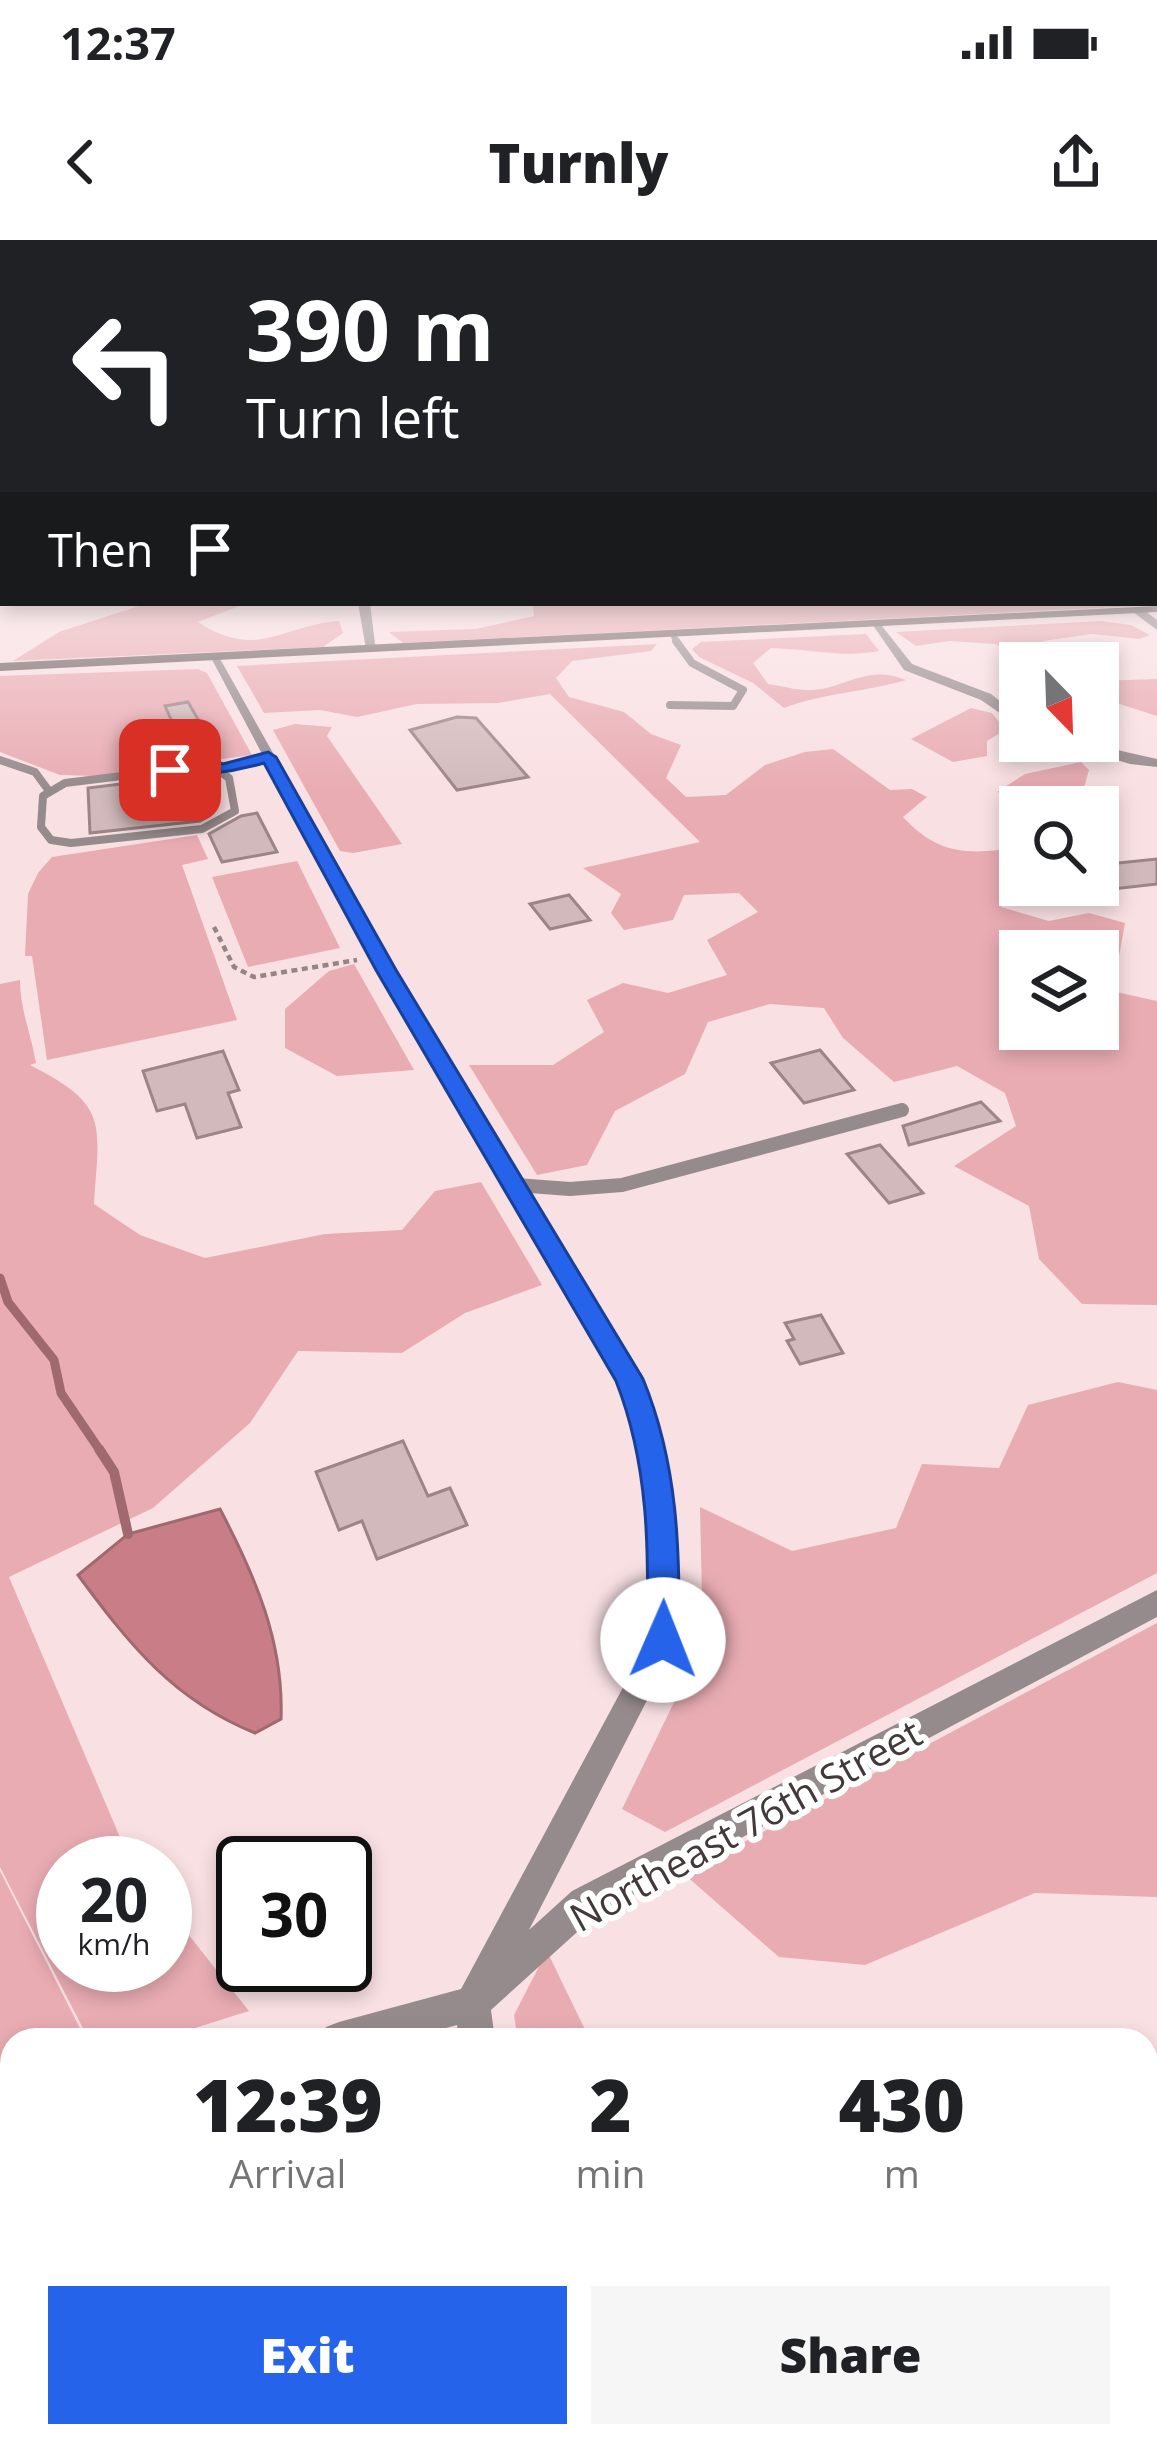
<!DOCTYPE html>
<html lang="en">
<head>
<meta charset="utf-8">
<style>
	body { margin:0; font-family:"Open Sans",sans-serif; background:#f6f6f6; color:#202124; height:100vh; display:flex; flex-direction:column; font-size:45px; white-space:nowrap }
	* { box-sizing:border-box; margin:0 }
	p { font-size:39px; color:#757577 }
	.icon { flex:none; width:66px; height:66px; fill:none; stroke:currentColor; stroke-width:2; stroke-linecap:round; stroke-linejoin:round }
	.map { position:relative; flex:1; overflow:hidden }
	.sheet { position:absolute; left:0px; top:1788px; width:1158px; height:420px; display:flex; flex-direction:column; background:#fff; border-radius:36px 36px 0 0; box-shadow:0 6px 18px #0003 }
	.sheet>* { flex:none }
	.top-card { position:absolute; left:0px; top:0px; width:1158px; height:366px; box-shadow:0 6px 18px #0003; background:#202124; color:#fff; overflow:hidden }
	.needle { width:78px; rotate:157deg }
	.buttons { position:absolute; left:999px; top:402px; display:grid; gap:24px }
	.buttons a { display:grid; place-items:center; width:120px; height:120px; border-radius:0px; background:#fff; box-shadow:0 6px 18px #0003; font-size:60px }
	.speed { position:absolute; left:36px; top:1596px; display:flex; gap:24px; font-size:60px; font-weight:700; text-align:center }
	.speed>* { display:grid; place-content:center; width:156px; height:156px; border-radius:50%; background:#fff; box-shadow:0 6px 18px #0003; line-height:1 }
	.speed small { font-size:30px; font-weight:400 }
	.speed .limit { border:6px solid #111; border-radius:18px; background:#fff; color:#111 }
	.pin { position:absolute; display:grid; place-items:center; width:102px; height:102px; color:#fff; margin:-51px; border-radius:24px; box-shadow:0 6px 18px #0006 }
	.me { position:absolute; width:132px; margin:-66px; rotate:1deg; stroke-linejoin:round; filter:drop-shadow(0 0 9px #0008) }
	.turn { display:flex; align-items:center; gap:42px; height:252px; padding:0 48px; font-size:54px }
	.turn .icon { width:156px; height:156px; stroke-width:2.5 }
	.turn b { display:block; font-size:84px; line-height:102px }
	.then { display:flex; align-items:center; height:114px; padding:0 48px; background:#0003; gap:24px; font-size:45px }
	.eta { display:flex; justify-content:space-evenly; align-items:center; height:204px; text-align:center }
	.eta b { font-size:72px; font-weight:800; line-height:84px }
	.button { display:flex; gap:24px; margin-top:auto; padding:24px 48px }
	.button a { flex:1; height:138px; border-radius:0px; background:#2563eb; color:#fff; font-size:48px; font-weight:800; line-height:138px; text-align:center }
	.button a+a { background:#f6f6f6; color:#202124 }
	.status { display:flex; justify-content:space-between; align-items:center; height:84px; padding:0 60px; background:#fff; direction:ltr }
	.status svg { height:33px; fill:currentColor }
	header { display:flex; justify-content:space-between; align-items:center; height:156px; padding:0 48px; background:#fff; font-size:54px; font-weight:800 }
	.map>svg:first-child { display:block }
	.green { fill:#e9acb3 }
	.water { fill:#c87d87; stroke:#a06970; stroke-width:3 }
	.lines { fill:none; stroke-linecap:round; stroke-linejoin:round }
	.stream-far1 { stroke:#a06970; stroke-width:9 }
	.stream { stroke:#a06970; stroke-width:10 }
	.building { fill:#d2babc; stroke:#9c8587; stroke-width:3 }
	.path { stroke:#958486; stroke-width:4.5; stroke-dasharray:6 4.5; stroke-linecap:butt }
	.lane-far3 { stroke:#968b8c; stroke-width:6 }
	.lane-far2 { stroke:#968b8c; stroke-width:8 }
	.lane-far1 { stroke:#968b8c; stroke-width:10 }
	.lane { stroke:#968b8c; stroke-width:14 }
	.street { fill:#968b8c; fill-rule:evenodd }
	.secondary { fill:#6e6061; fill-rule:evenodd }
	.route { fill:#2563eb; stroke:#184099; stroke-width:3 }
	.labels { text-anchor:middle; dominant-baseline:central; stroke-width:12; stroke-linejoin:round; paint-order:stroke }
	.near-street-label { font-size:39px; fill:#42393a; stroke:#fff }
</style>
</head>
<body>
<div class="status"><b>12:37</b><svg viewBox="0 0 49 12"><path d="M0 12V9h3v3zM5 12V6h3v6zM10 12V3h3v9zM15 12V0h3v12zM26 1h20v11H26zM47 4h2v5h-2z"/></svg></div>
<header><svg class="icon" aria-label="back" viewBox="0 0 24 24"><path d="M15 5l-7 7 7 7"/></svg>Turnly<svg class="icon" aria-label="share" viewBox="0 0 24 24"><path d="M12 15V3M7 8l5-5 5 5M5 13v7h14v-7"/></svg></header>
<div class="map">
<svg width="1157" height="2208" viewBox="0 0 1157 2208">
	<rect width="100%" height="100%" fill="#f9e0e3"/>
	<path class="green" d="M1155,333L1157,365L403,403L389,392L476,389L534,376L533,363H1155Z
		M148,363H247L198,382C257,421 282,385 339,381L343,393L323,407L13,421L59,392Z
		M1101,381L1131,385L1150,395L1140,399L1092,394L1043,401L1079,423H1028L995,404L950,401L916,406L896,392Z
		M866,394L879,411C842,418 808,409 771,408L753,423L768,444C781,446 796,450 808,450C844,450 866,423 906,440C866,452 823,453 784,468L753,443L699,417L692,409L701,402Z
		M657,404L651,411L572,421L556,438L569,457L624,472L651,494L681,505L666,538L686,557L726,555L765,525L805,512L833,509L890,550L912,549L927,557L903,577C939,616 970,615 1020,607V641L1013,642L1001,667L1049,681L1089,673L1125,683L1119,716L1098,747V711H1020V789H1098V748L1157,761V1065L1082,1064L1039,1019L1029,966L954,926L1016,886L1005,853L957,826L894,842L843,798L824,768L770,764L708,782L685,834L615,871L587,925L537,935L469,825H553L604,792L587,760L623,743L668,753L727,735L707,700L758,672L739,653L684,655L673,680L624,690L611,673L621,654L583,628L700,602L550,454L498,463L417,464L357,477L320,470L264,473L237,426Z
		M198,429L207,433L252,515L98,536L60,535L0,512V436Z
		M1157,439V476L1098,457V441Z
		M971,468L992,473L1005,490L987,501V516L953,522L911,499Z
		M295,484L332,487L327,496L402,604L353,613L340,611L273,490Z
		M1081,522L1089,530L1083,551L1091,567H1049L997,552L1025,534Z
		M197,595L208,619L182,625L237,780L47,820L32,716H25L28,654L38,633L52,617Z
		M297,621L340,708L248,727L212,637Z
		M354,724L414,830L337,836L285,808V769L329,731Z
		M20,740C20,769 31,794 36,823L30,825C110,866 99,882 94,964L140,995L205,1018L325,994L402,990L435,951L481,942L542,1045L465,1073L402,1113L298,1111L250,1183L153,1268L9,1337L131,1623H63V1725H165V1665L249,1771L157,1800H89L0,1627V744Z
		M1118,1142L1157,1150V1333L665,1592L622,1569L703,1403L700,1267L792,1311L896,1288L922,1224L999,1228L1028,1165Z
		M1157,1383V1657L1035,1653L865,1725L779,1717L684,1634Z
		M0,1631L86,1800H12V2196H287L293,2208H0Z
		M547,1711L590,1800H518L514,1775Z
		M1146,1825L1157,1826V2208H579L577,2196H1146Z"/>
	<path class="water" d="M220,1269C255,1336 284,1402 281,1479L255,1493C173,1460 129,1404 78,1335L128,1294Z"/>
	<g class="lines">
		<path class="stream-far1" d="M0,1038L8,1062L54,1120L61,1153L101,1212"/>
		<path class="stream" d="M99,1209L114,1232L128,1294"/>
	</g>
	<path class="building" d="M188,462L207,495L180,499L165,466Z
		M457,477L476,478L528,537L457,550L410,490Z
		M202,534L209,576L200,581L90,593L88,548Z
		M257,573L277,612L222,622L209,594L241,576Z
		M1157,619V644L1113,649L1098,633V625Z
		M569,655L590,680L550,689L530,664Z
		M820,810L854,850L804,863L771,823Z
		M223,811L239,850L228,853L241,887L197,898L185,864L157,871L143,831Z
		M981,862L1000,881L909,905L903,886Z
		M880,905L923,953L889,963L847,914Z
		M821,1075L843,1113L800,1124L787,1101L794,1099L785,1083Z
		M403,1201L428,1256L450,1248L467,1285L377,1319L362,1281L339,1290L316,1232Z"/>
	<g class="lines">
		<path class="path" d="M214,687L234,727L254,737L357,720"/>
		<path class="lane-far3" d="M673,394L677,404"/>
		<path class="lane-far2" d="M670,465L733,466L743,450L692,423L676,401
			M0,520L35,532L49,551
			M211,525L229,538L235,571L202,589L71,603L51,600L41,587L43,556L65,543Z
			M222,529L268,517"/>
		<path class="lane-far1" d="M890,873L902,870"/>
		<path class="lane" d="M516,945L570,949L622,945L902,870"/>
		<path class="street" d="M1155,269L1157,270V276L1155,275Z
			M358,363H370L376,412L366,409Z
			M1133,368H1141L1157,380V390L1133,372Z
			M870,381H878L912,424L991,454L1020,477V487L981,460L904,430Z
			M209,414L219,417L395,730L638,1132L659,1181L678,1292V1400L529,1690L572,1651L1157,1350V1377L596,1675L491,1770L495,1800H459L457,1785L403,1800H321L326,1787L339,1782L461,1749L649,1399L650,1292L633,1181L617,1141L377,730Z
			M1054,501H1077L1157,519V527L1130,524Z
			M12,1895V1933L0,1938V1900Z
			M515,2196H557L559,2208H517Z"/>
		<path class="secondary" d="M1157,366V372L0,431V423Z"/>
	</g>
	<linearGradient id="sky" x2="0" y2="1"><stop stop-color="#9b9ec1"/><stop offset="0.44" stop-color="#fcf1f2"/><stop offset="1" stop-color="#fcf1f2" stop-opacity="0"/></linearGradient>
	<rect width="1157" height="552" fill="url(#sky)"/>
	<path class="route" d="M268,512L276,517L396,730L643,1139C678,1224 680,1310 679,1400L675,1411L663,1415L651,1411L647,1400C649,1311 649,1225 616,1141L376,730L264,523C239,530 182,542 162,530L211,520L223,524Z"/>
	<g class="labels">
		<g class="near-street-label">
			<text transform="translate(745 1584) rotate(-29)">Northeast 76th Street</text>
		</g>
	</g>
</svg>
<div class="buttons">
<a><svg class="needle" viewBox="-14 -14 28 28"><path d="M0-13l5 13h-10z" fill="#e53935"/><path d="M0 13l5-13h-10z" fill="#757577"/></svg></a>
<a><svg class="icon" aria-label="search" viewBox="0 0 24 24"><circle cx="10" cy="10" r="6"/><path d="M15 15l6 6"/></svg></a>
<a><svg class="icon" aria-label="layers" viewBox="0 0 24 24"><path d="M12 4l9 5-9 5-9-5zM3 14l9 5 9-5"/></svg></a>
</div>
<div class="speed"><div>20<small>km/h</small></div><div class="limit">30</div></div>
<div class="pin" style="left:170px;top:530px;background:#d93025"><svg class="icon" aria-label="arrive" viewBox="0 0 24 24"><path d="M6 21V4h12l-3 4 3 4H6"/></svg></div>
<svg class="me" style="left:663px;top:1400px" viewBox="-20 -20 40 40"><circle r="19" fill="#fff"/><path d="M0-13L10 11 0 6-10 11z" fill="#2563eb"/></svg>
<div class="top-card">
<div class="turn"><svg class="icon" aria-label="left" viewBox="0 0 24 24"><path d="M17 20v-9H6M10 6l-5 5 5 5"/></svg><div><b>390 m</b>Turn left</div></div>
<div class="then">Then<svg class="icon" aria-label="arrive" viewBox="0 0 24 24"><path d="M6 21V4h12l-3 4 3 4H6"/></svg></div>
</div>
<section class="sheet">
<div class="eta">
<div><b>12:39</b><p>Arrival</p></div>
<div><b>2</b><p>min</p></div>
<div><b>430</b><p>m</p></div>
</div>
<div class="button"><a>Exit</a><a>Share</a></div>
</section>
</div>
</body>
</html>
